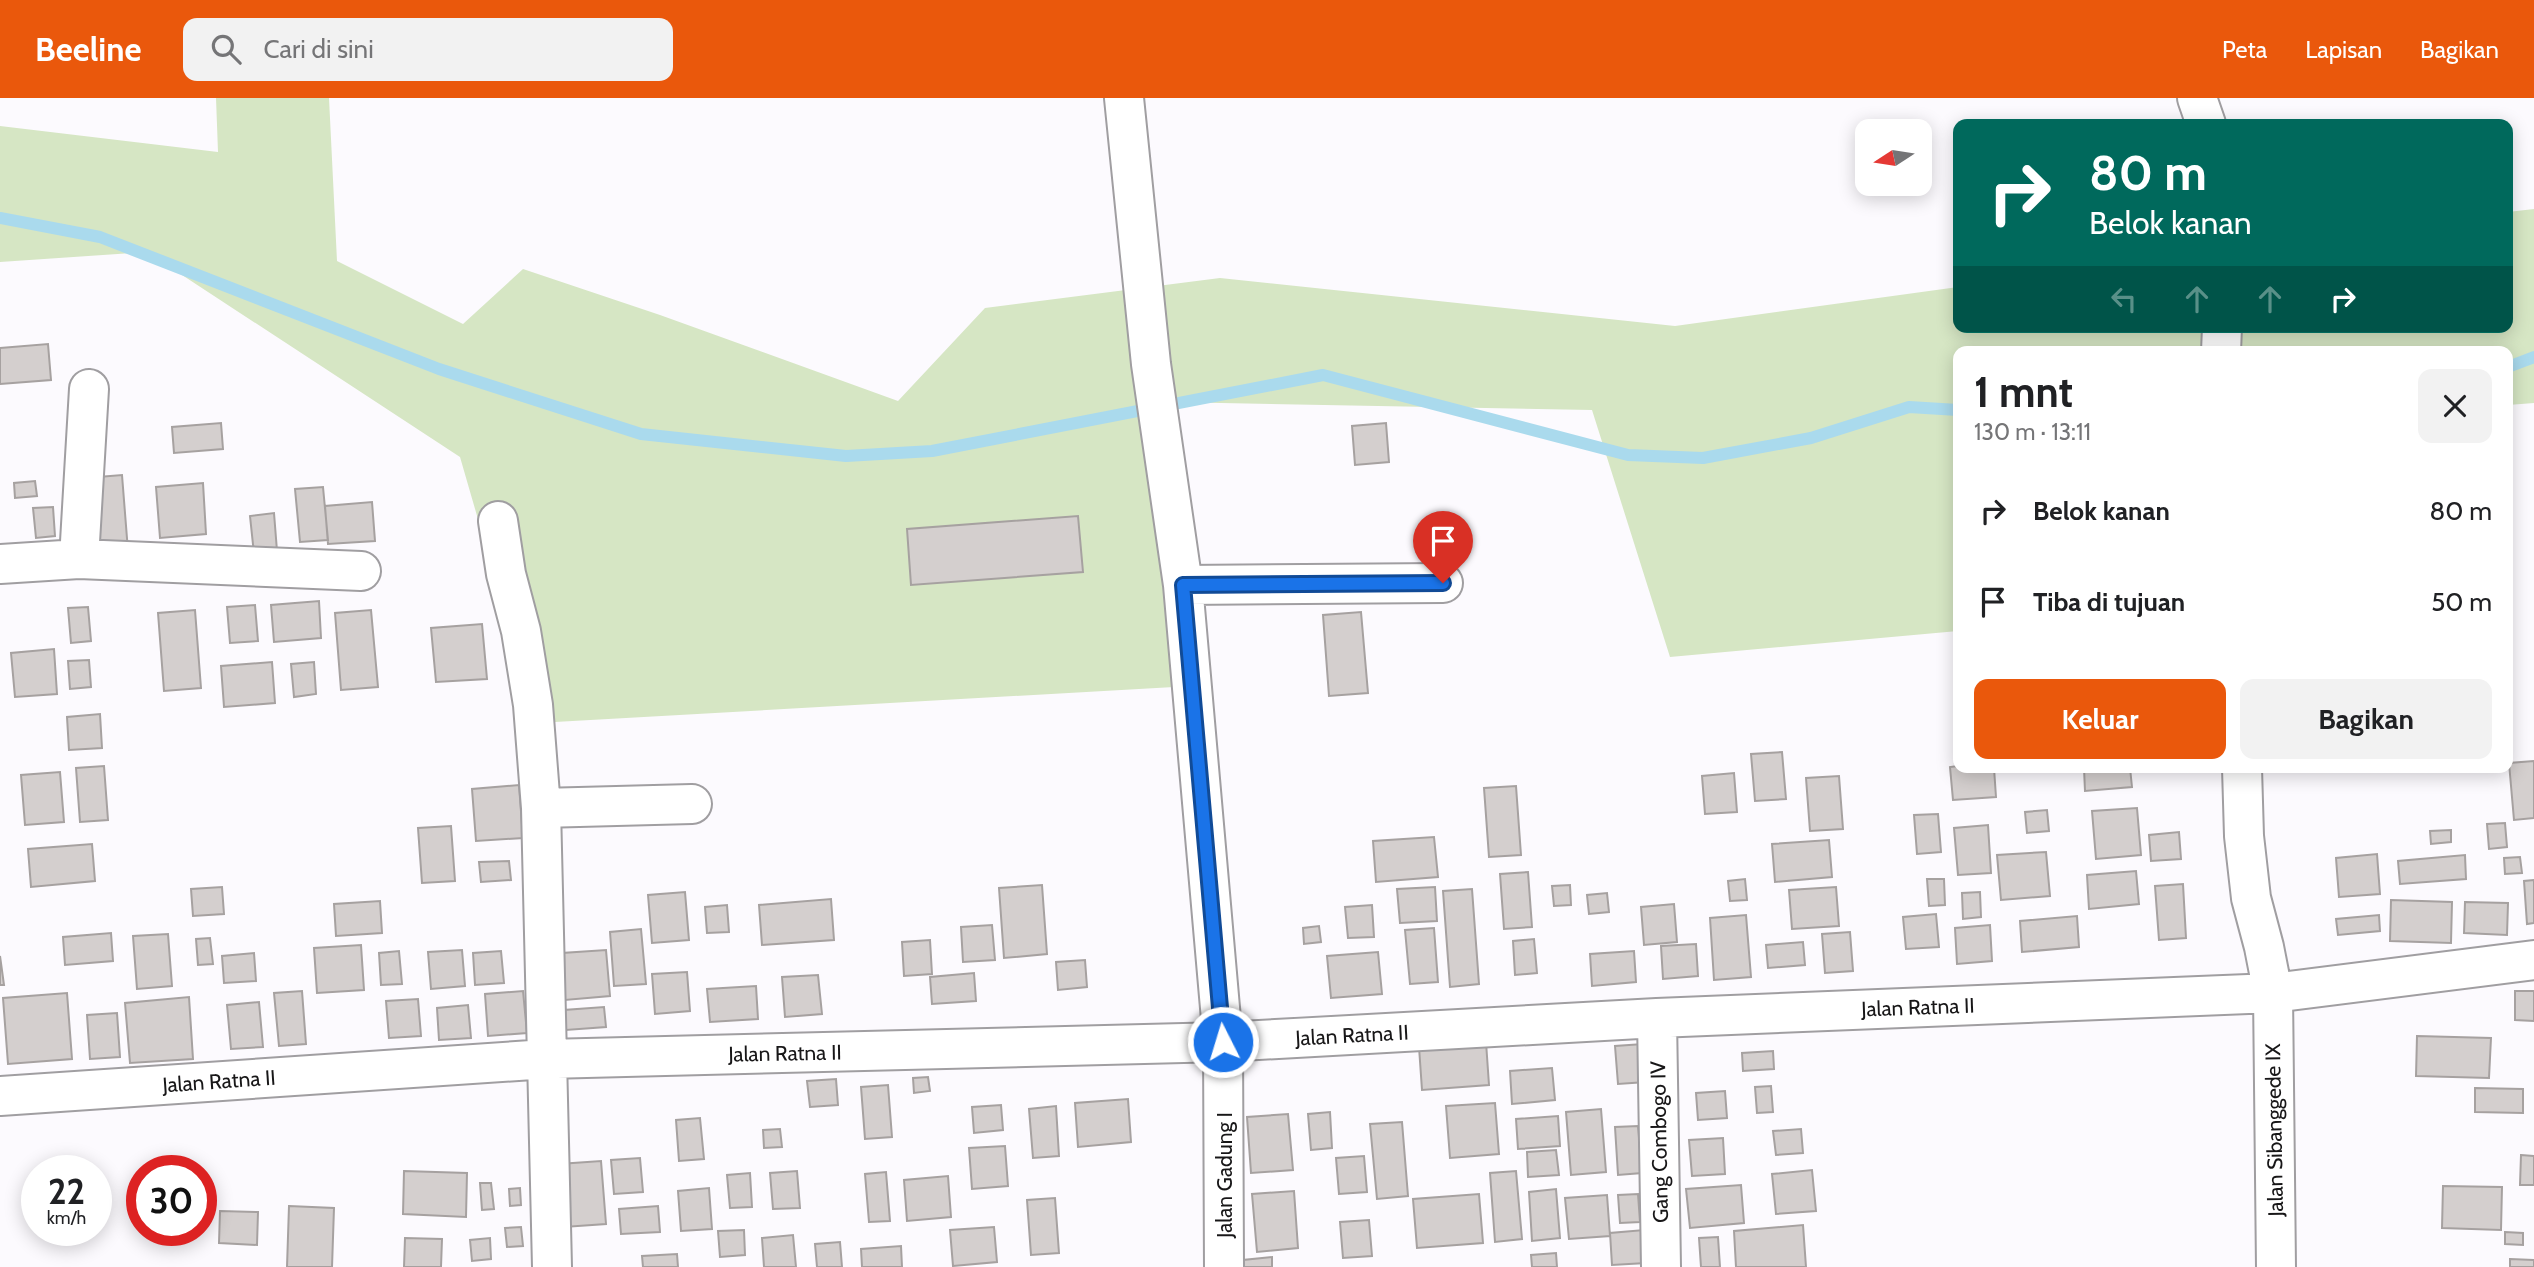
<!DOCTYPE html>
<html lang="id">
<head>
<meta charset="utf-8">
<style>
	body { margin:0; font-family:Cabin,sans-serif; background:#f2f2f2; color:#202124; height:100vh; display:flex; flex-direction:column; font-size:26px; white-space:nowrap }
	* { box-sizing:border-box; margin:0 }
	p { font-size:23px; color:#757577 }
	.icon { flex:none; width:38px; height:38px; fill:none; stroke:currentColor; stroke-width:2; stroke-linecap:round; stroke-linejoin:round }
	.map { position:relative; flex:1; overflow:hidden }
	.details { position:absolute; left:1953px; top:248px; width:560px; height:427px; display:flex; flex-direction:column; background:#fff; border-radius:14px; box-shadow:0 4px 18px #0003 }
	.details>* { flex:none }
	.top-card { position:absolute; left:1953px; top:21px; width:560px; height:214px; border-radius:14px; box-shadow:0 4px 18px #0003; background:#00695c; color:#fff; overflow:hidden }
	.needle { width:46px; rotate:258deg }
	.controls { position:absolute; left:1855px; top:21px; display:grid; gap:14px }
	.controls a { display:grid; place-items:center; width:77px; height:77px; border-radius:14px; background:#fff; box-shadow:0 4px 18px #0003; font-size:35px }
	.speed { position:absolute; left:21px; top:1057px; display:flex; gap:14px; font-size:35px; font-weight:700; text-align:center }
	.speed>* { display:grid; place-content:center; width:91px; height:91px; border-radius:50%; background:#fff; box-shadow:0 4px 18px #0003; line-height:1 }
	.speed small { font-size:18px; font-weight:400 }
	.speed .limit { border:10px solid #d22; background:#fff; color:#111 }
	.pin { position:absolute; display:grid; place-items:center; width:60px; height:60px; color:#fff; margin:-72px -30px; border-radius:50% 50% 50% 0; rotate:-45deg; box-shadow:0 0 7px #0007 }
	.pin .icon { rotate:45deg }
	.me { position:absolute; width:77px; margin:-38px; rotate:355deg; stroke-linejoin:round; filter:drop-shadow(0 0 5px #0008) }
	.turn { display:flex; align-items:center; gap:24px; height:147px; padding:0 21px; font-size:32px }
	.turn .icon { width:91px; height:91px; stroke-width:2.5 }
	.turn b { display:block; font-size:49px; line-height:60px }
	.lanes { display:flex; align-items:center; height:66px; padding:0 21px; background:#0003; justify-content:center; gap:35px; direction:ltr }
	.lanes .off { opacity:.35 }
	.round { display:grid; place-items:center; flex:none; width:74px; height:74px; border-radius:14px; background:#f2f2f2 }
	.head { display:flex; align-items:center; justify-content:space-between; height:119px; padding:0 21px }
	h1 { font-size:42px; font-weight:700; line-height:52px }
	.action { display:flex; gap:14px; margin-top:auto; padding:14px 21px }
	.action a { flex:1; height:80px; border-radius:14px; background:#ea580c; color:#fff; font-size:28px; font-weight:700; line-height:80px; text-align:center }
	.action a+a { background:#f2f2f2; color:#202124 }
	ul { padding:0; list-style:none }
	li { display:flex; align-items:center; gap:21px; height:91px; padding:0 21px }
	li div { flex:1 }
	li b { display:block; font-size:26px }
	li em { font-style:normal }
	header { display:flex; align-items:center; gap:42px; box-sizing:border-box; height:98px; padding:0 35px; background:#ea580c; color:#fff }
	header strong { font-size:33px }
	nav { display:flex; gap:38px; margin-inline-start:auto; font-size:24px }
	.search { width:490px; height:63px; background:#f2f2f2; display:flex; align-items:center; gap:18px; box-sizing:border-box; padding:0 24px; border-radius:14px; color:#757577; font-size:26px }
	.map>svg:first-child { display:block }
	.green { fill:#d6e6c4 }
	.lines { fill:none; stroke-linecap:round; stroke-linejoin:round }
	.stream { stroke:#aadaed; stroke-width:12 }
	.building { fill:#d4cfce; stroke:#a6a1a0; stroke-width:2 }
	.minor-casing { stroke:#a09ea1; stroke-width:42 }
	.minor { stroke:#fff; stroke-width:38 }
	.route-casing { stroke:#114b97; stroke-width:18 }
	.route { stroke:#1a73e8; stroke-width:12 }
	.labels { text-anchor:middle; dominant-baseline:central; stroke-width:5; stroke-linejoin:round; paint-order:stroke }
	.street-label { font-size:21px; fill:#181718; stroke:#fff }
</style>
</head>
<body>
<header>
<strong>Beeline</strong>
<div class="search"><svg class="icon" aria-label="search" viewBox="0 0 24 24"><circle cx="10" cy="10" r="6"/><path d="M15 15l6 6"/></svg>Cari di sini</div>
<nav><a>Peta</a><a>Lapisan</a><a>Bagikan</a></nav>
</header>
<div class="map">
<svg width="2534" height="1169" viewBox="0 0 2534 1169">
	<rect width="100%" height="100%" fill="#fcfafe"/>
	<path class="green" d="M216,0H329L337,163L463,226L523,171L660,217L898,303L985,210L1220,180L1675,228L1958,189V229H2508V114L2534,111V305L2508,307V254H1958V533L1670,559L1592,312L1170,304L1174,589L537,625L460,359L147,154L0,164V28L218,54Z"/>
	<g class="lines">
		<path class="stream" d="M0,120L100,139L439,271L641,336L846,358L932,353L1323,277L1628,357L1703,360L1811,340L1909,309L1958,312
			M2508,269L2534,259"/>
	</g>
	<path class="building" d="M48,246L51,282L0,286V250Z
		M221,325L223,351L174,355L172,329Z
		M1386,325L1389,364L1355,367L1352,328Z
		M122,377L128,453L92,455L86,380Z
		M35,383L37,398L15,400L14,385Z
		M203,385L206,436L160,440L156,389Z
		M323,389L328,442L300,444L295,391Z
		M372,404L375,443L328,446L325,408Z
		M53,409L55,438L36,440L33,410Z
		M274,415L277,453L254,456L250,418Z
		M1078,418L1083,474L911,487L907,431Z
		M319,503L321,540L274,544L271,507Z
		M255,507L258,543L230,545L227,509Z
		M88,509L91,543L71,545L68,510Z
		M195,512L201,590L164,593L158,515Z
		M371,512L378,589L341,592L335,515Z
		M1361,514L1368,595L1329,598L1323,517Z
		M482,526L487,581L436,584L431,530Z
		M54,551L57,596L15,599L11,555Z
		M89,562L91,589L70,591L68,563Z
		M272,564L275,605L224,609L221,568Z
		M314,564L316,596L294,599L291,566Z
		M100,616L102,650L69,652L67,619Z
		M1782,654L1786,701L1755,703L1751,656Z
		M2534,663V720L2514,722L2509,665Z
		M104,668L108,722L80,724L76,670Z
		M1958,668V670H1994L1996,699L1953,702L1950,669Z
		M2084,670H2130L2132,689L2085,693Z
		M60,674L64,724L25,727L21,677Z
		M1734,675L1737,714L1705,716L1702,678Z
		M1839,678L1843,731L1810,733L1806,680Z
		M519,687L523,740L476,743L472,691Z
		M1516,688L1521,757L1489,759L1484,690Z
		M2137,710L2141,757L2096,761L2092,713Z
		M2047,712L2049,733L2027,735L2025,714Z
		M1938,716L1941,754L1917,756L1914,717Z
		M2505,725L2507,749L2489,751L2487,726Z
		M1988,727L1991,775L1958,777L1954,730Z
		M451,728L455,783L422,785L418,730Z
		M2451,732V744L2431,746L2430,733Z
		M2179,734L2181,761L2151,763L2149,737Z
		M1434,739L1438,779L1376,784L1373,743Z
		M1829,742L1832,779L1775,784L1772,746Z
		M92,746L95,783L31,789L28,751Z
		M2046,754L2050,798L2001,802L1997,757Z
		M2377,756L2380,796L2339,799L2336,760Z
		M2465,757L2466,781L2400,786L2398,763Z
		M2520,759L2522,775L2505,776L2504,760Z
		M509,763L511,782L481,784L479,764Z
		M2136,773L2139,806L2089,811L2087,777Z
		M1528,774L1532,829L1504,831L1500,776Z
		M1745,781L1747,802L1730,803L1728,783Z
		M1927,781H1944L1945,807L1929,808Z
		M2534,782V825L2527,826L2524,783Z
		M2183,786L2186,840L2159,842L2155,788Z
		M1042,787L1047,856L1004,860L999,790Z
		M1570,787L1571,807L1554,808L1552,788Z
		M222,789L224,816L193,818L191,791Z
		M1435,789L1437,823L1400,825L1397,791Z
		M1836,789L1839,828L1792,831L1789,792Z
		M1472,791L1479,886L1450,889L1443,793Z
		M685,794L689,842L652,845L648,797Z
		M1980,794L1981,819L1963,821L1962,795Z
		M1607,795L1609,814L1589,816L1587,797Z
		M831,801L834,842L762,847L759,807Z
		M2391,802L2452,804L2451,845L2390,843Z
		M380,803L382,835L336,838L334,806Z
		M2465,804L2508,805L2507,837L2464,835Z
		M1674,806L1677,844L1644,847L1641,809Z
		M727,807L729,834L707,835L705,809Z
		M1372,807L1374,839L1348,840L1345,809Z
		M1936,816L1939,849L1906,851L1903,819Z
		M1746,817L1751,879L1714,882L1710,820Z
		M2379,817L2380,833L2338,837L2336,821Z
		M2077,818L2079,849L2022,854L2020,823Z
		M992,827L995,862L963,864L961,829Z
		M1990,827L1992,863L1957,866L1955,830Z
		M1319,828L1321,844L1304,846L1303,830Z
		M1434,830L1438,884L1410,886L1405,832Z
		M641,831L646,886L614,888L610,834Z
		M1850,834L1853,873L1825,875L1822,836Z
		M111,835L113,863L65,867L63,839Z
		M168,836L172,888L137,891L133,838Z
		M210,840L213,866L198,867L196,841Z
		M1534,841L1537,875L1515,877L1513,843Z
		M930,842L932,876L904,878L902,844Z
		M1803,844L1805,867L1768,870L1766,847Z
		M1696,846L1698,878L1663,881L1661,848Z
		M361,847L364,892L317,895L314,850Z
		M462,852L465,888L431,891L428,854Z
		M606,852L610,898L565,902L562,855Z
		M399,853L402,886L381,887L379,855Z
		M501,853L504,885L475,887L473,855Z
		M1634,853L1636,884L1592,888L1590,856Z
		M1378,854L1382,896L1331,900L1327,858Z
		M254,855L256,883L224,885L222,858Z
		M0,858L4,887H0Z
		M1085,862L1087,889L1058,892L1056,864Z
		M687,874L690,913L655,916L652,876Z
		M974,875L976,903L932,906L930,879Z
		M818,877L822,916L785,919L782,879Z
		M756,888L758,921L710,924L707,891Z
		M302,893L306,946L279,948L274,895Z
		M523,893L527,935L488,938L485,896Z
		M2515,893H2534V923L2515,922Z
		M67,895L72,961L8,966L3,900Z
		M189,899L193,961L130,965L125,905Z
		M418,901L421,938L389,940L386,903Z
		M259,904L263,949L231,951L227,907Z
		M468,907L471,940L439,942L437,910Z
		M604,909L606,929L566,932L564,912Z
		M117,915L120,959L90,961L87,917Z
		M2417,938L2491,940L2489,980L2416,978Z
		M1486,944L1489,987L1422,992L1419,949Z
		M1643,946L1646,984L1618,986L1615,948Z
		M1773,953L1774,971L1743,973L1742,955Z
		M1552,970L1555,1002L1512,1006L1510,973Z
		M928,979L930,993L914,995L913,980Z
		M836,981L838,1007L810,1009L807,983Z
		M888,987L892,1039L865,1041L861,989Z
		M1771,988L1773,1014L1757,1015L1755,989Z
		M2475,990L2523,991V1015L2475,1014Z
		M1725,993L1727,1020L1698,1022L1696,995Z
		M1128,1001L1131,1044L1078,1049L1075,1005Z
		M1495,1005L1499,1056L1450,1060L1446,1008Z
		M1001,1007L1003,1032L974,1035L972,1009Z
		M1056,1008L1059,1058L1033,1060L1029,1011Z
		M1601,1011L1606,1074L1571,1077L1566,1014Z
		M1330,1014L1332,1050L1311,1052L1308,1016Z
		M1288,1016L1293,1072L1251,1075L1247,1019Z
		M1558,1018L1560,1048L1518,1051L1516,1021Z
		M700,1020L704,1061L679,1063L676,1022Z
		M1402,1024L1408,1098L1377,1101L1370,1026Z
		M1638,1028L1642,1075L1618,1077L1615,1029Z
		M780,1031L782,1049L764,1050L763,1032Z
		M1801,1031L1803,1055L1776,1057L1773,1033Z
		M1723,1040L1725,1076L1692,1078L1689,1042Z
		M1005,1048L1008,1088L972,1091L969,1050Z
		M1556,1052L1559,1077L1528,1079L1527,1054Z
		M2521,1057L2534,1058V1087H2520Z
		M1364,1058L1367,1094L1339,1096L1336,1060Z
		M640,1060L643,1094L614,1096L611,1062Z
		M601,1063L606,1126L564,1129L559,1066Z
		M1812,1072L1816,1113L1776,1116L1772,1076Z
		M404,1073L467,1075L466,1119L403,1116Z
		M797,1073L800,1110L773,1111L770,1075Z
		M1516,1073L1522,1141L1495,1144L1490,1075Z
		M886,1074L890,1123L869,1124L865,1076Z
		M750,1075L752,1109L730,1110L727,1077Z
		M948,1078L951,1119L907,1123L904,1082Z
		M480,1085H491L494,1111L482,1112Z
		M1741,1087L1744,1125L1690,1130L1686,1091Z
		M2443,1088L2502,1089L2501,1132L2442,1130Z
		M520,1090L521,1107L510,1108L509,1091Z
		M709,1090L712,1131L681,1133L678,1093Z
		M1556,1091L1560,1140L1532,1143L1529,1094Z
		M1294,1093L1298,1150L1257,1154L1252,1096Z
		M1479,1096L1483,1145L1417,1150L1413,1101Z
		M1638,1096L1640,1124L1620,1125L1618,1097Z
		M1607,1097L1610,1138L1569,1141L1565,1100Z
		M1055,1100L1059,1155L1031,1157L1027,1102Z
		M289,1108L334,1110L332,1169H287Z
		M658,1108L660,1134L621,1136L619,1111Z
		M220,1113L258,1114L257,1147L219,1145Z
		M1369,1122L1372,1158L1343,1160L1340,1124Z
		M1803,1127L1806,1169H1736L1734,1133Z
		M521,1129L523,1148L507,1149L505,1130Z
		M994,1129L997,1164L953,1168L950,1132Z
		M744,1132L745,1157L720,1159L718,1133Z
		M1644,1132L1646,1165L1612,1167L1610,1135Z
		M2505,1134L2523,1135V1147L2505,1146Z
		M793,1137L796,1169H764L762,1140Z
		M1718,1139L1720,1169H1701L1699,1140Z
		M405,1140L442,1141L441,1169H404Z
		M490,1140L491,1161L472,1163L470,1142Z
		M840,1144L842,1169H817L815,1146Z
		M901,1148L902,1169H862L861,1151Z
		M1556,1155L1557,1169H1532L1531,1157Z
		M677,1156L678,1169H643L642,1158Z
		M1272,1159V1169H1243V1162Z
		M2510,1161L2534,1162V1169H2510Z"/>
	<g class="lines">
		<g class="minor-casing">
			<path id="minor" d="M1124,0L1151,266L1183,487L1223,944L1224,1169
				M2197,0L2206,26
				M2221,254L2222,229
				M498,423L506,476L521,533L533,607L541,710L552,1169
				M79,461L89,291
				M0,466L79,461L361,473
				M1183,487L1443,485
				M2242,670L2244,738L2251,800L2264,849L2273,895L2276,1169
				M541,710L692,706
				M1657,920L1661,1169
				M0,998L547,961L1223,944L1657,920L2273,895L2534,862"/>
		</g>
		<use href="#minor" class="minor"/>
	</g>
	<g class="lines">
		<g class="route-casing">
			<path id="route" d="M1223,944L1183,487L1443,485"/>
		</g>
		<use href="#route" class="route"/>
	</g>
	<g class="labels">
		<g class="street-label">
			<text transform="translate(1918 909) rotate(-2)">Jalan Ratna II</text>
			<text transform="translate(1352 937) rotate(-3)">Jalan Ratna II</text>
			<text transform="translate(785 955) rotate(-1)">Jalan Ratna II</text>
			<text transform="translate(219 983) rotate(-4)">Jalan Ratna II</text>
			<text transform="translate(2274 1032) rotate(-91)">Jalan Sibanggede IX</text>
			<text transform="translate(1659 1044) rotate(-91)">Gang Combogo IV</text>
			<text transform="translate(1224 1077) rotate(-90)">Jalan Gadung I</text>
		</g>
	</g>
</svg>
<div class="controls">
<a><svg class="needle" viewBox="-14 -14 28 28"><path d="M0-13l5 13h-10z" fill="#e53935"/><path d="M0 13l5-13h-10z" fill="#757577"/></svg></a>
</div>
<div class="speed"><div>22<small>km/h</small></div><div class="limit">30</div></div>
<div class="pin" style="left:1443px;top:485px;background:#d93025"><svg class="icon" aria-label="arrive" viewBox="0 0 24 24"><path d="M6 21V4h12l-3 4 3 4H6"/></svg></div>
<svg class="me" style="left:1223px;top:944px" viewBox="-20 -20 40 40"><circle r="17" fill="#1a73e8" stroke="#fff" stroke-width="3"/><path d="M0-11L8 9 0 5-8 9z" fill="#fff"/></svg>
<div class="top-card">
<div class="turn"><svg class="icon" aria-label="right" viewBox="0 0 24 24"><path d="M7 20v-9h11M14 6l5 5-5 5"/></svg><div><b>80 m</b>Belok kanan</div></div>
<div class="lanes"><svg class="icon off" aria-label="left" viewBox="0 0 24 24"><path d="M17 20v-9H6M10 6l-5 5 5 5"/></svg><svg class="icon off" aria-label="ahead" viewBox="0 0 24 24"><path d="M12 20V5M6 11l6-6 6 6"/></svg><svg class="icon off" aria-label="ahead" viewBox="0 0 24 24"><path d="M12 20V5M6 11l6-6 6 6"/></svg><svg class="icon" aria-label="right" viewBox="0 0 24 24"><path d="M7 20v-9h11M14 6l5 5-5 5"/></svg></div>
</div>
<section class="details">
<div class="head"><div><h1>1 mnt</h1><p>130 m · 13:11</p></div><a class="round"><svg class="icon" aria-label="close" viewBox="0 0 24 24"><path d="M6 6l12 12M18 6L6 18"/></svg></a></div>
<ul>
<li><svg class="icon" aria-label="right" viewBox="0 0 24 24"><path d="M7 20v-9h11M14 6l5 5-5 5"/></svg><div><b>Belok kanan</b></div><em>80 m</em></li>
<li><svg class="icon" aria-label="arrive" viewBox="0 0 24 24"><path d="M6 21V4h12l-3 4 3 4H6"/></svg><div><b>Tiba di tujuan</b></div><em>50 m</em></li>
</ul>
<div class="action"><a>Keluar</a><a>Bagikan</a></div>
</section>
</div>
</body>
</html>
